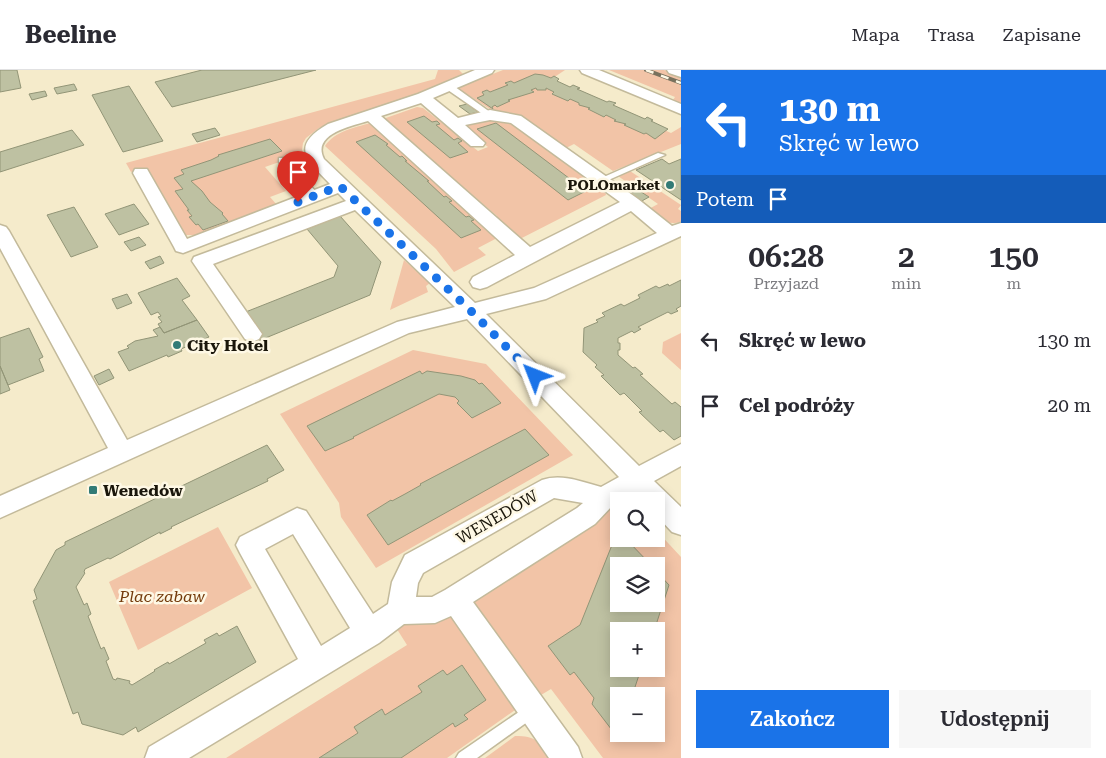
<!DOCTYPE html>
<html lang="pl">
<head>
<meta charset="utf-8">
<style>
	body { margin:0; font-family:"Roboto Serif",serif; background:#f7f7f7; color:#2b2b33; height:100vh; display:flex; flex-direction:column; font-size:19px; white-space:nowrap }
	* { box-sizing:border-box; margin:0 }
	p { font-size:16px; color:#7c7c81 }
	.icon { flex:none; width:28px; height:28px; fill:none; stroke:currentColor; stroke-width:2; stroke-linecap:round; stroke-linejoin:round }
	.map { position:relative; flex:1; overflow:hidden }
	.drawer { display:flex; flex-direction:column; background:#fff; width:425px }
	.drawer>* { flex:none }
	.banner { background:#1a73e8; color:#fff; overflow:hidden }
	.tools { position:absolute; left:610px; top:422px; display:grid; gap:10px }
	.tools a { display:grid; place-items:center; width:55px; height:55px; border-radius:0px; background:#fff; box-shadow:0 2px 12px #0003; font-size:25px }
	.pin { position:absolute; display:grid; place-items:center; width:42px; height:42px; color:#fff; margin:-51px -21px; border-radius:50% 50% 50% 0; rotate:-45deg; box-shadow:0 0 5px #0007 }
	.pin .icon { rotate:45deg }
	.me { position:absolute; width:55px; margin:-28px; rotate:315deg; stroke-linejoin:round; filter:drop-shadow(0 0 4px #0008) }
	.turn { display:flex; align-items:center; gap:18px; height:105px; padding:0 15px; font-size:22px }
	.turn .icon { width:65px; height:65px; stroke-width:2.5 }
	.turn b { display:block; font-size:35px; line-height:42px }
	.then { display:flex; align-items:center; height:48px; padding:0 15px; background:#0003; gap:10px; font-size:19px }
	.eta { display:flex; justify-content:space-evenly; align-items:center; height:85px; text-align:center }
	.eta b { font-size:30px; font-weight:600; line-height:35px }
	.action { display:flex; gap:10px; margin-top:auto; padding:10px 15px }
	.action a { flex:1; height:58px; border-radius:0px; background:#1a73e8; color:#fff; font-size:20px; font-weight:600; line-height:58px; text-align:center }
	.action a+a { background:#f7f7f7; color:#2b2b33 }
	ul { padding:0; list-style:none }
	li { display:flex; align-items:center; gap:15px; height:65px; padding:0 15px }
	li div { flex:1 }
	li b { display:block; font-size:19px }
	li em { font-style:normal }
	header { display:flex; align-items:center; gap:30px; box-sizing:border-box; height:70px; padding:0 25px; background:#fff; border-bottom:1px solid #e1e1e2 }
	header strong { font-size:24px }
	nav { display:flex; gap:28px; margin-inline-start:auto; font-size:18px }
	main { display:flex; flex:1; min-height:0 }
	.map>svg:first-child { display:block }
	.green { fill:#f2c4a7; fill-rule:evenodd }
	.building { fill:#bec1a2; stroke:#929577 }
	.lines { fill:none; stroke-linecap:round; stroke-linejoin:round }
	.service-casing { stroke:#c3ba9b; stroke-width:3 }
	.minor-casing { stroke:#c3ba9b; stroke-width:3 }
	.service { fill:#fff; fill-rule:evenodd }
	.minor { fill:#fff; fill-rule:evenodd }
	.rail-casing { stroke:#78715d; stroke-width:4 }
	.rail { stroke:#fef8e5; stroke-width:2.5; stroke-dasharray:8; stroke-linecap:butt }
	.route { stroke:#1a73e8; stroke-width:9; stroke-dasharray:0 16.2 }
	.poi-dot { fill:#327b76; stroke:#fef8e5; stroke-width:2 }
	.labels { text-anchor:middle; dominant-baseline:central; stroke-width:5; stroke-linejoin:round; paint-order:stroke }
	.far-poi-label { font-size:14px; font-weight:bold; fill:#1a160b; stroke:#fef8e5; text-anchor:end }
	.poi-label { font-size:16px; font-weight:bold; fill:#1a160b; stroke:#fef8e5; text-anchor:start }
	.street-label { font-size:16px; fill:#1a160b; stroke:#fef8e5 }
	.park-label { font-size:16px; font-style:italic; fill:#743b0b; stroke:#fef8e5 }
</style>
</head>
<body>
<header>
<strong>Beeline</strong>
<nav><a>Mapa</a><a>Trasa</a><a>Zapisane</a></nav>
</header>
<main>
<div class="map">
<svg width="681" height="688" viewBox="0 0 681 688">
	<rect width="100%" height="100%" fill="#f5ebcb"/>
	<path class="green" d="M438,0H459L463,4L408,28L319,58L306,68L303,73L302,80L304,85L302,84L265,97L286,121L270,127L277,135L200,165H185L145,98L131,102L126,93L435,9Z
		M503,0H565L550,10L671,63L681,57V74L613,101L574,74L566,78L520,45L493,41L457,18Z
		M609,0H664L681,6V35L673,30L675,27Z
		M417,37L423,38L478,81L488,77L464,59L466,55L474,51L487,49L508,50L603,115L606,125L516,171L496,153L497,146L383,49Z
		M370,53L499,167L478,178L486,185L454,202L436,179L325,76C335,61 354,58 370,53Z
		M630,101L681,135L678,139L681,141V152C667,156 658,148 647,140L658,134L618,106Z
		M404,190L430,213L426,216L428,222L390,240Z
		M681,263V300L662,283L663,272Z
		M413,280L486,294L573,385L376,498L341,447L339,433L280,344Z
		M631,423L645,431H619V469H656V460L681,487V688H603L551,619L536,628L466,534L586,458L621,425ZM619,496H656V534H619ZM619,561H656V599H619ZM619,626H656V664H619Z
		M218,457L252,518L138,580L109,512Z
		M458,538L525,633L447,688H226L407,575L395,556L409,551L431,554Z
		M515,666C536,666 539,671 551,688H485Z"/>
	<path class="building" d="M0,0H17L21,18L0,22Z
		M202,0H316L172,37L155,12Z
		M535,4L543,5L551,8L554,6L559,9L557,11L570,17L573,15L580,18L577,19L607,32L609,31L616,33L613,35L645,49L647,47L653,50L651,51L668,59L655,69L646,63L644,64L624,55L626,54L614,51L616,50L606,45L604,47L588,39L590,38L579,35V33L570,29L568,31L552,24L554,22L546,18V20H537L536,18L531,20L534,22L508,30L510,31L497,37L495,35L492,37L493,39L477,28L484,25L482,22L487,20L490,22L508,15L505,13L511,11L514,13Z
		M74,14L77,20L57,24L54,18Z
		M129,16L163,71L123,82L92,25Z
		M45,21L47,26L32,30L29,24Z
		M467,34L478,42L470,44L459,36Z
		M424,46L432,52L437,51L440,54L436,55L454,70L458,68L462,71L458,73L468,82L450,88L407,52Z
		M496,53L586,121L568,130L477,59Z
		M215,58L220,65L197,72L192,64Z
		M72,60L84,75L0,102V82Z
		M375,65L388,74L386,75L400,87L402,86L407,91H405L429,111H427L444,127L446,126L452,131L449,132L466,147L469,146L474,150L471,151L481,160L461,168L356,72Z
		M270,69L282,81L191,111L202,121L210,132L223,143L222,144L228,151L203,160L198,154L196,155L189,147L192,146L187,140H189L175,121L183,119L174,108L184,104L181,100L211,90L219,86L218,85Z
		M662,89L669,94L681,89V130L636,100Z
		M638,120L649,127L640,132L629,124Z
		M134,134L149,154L119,165L105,144Z
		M74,137L98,177L71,187L47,145Z
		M340,146L381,192L370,225L251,274L233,247L334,207L338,196L307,159Z
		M139,167L146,175L131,181L124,172Z
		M160,186L164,193L150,199L145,192Z
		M177,208L190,226L182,230L197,250L164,263L158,254L162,252L158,247L161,246L158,242L151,245L138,223Z
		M681,210V236L676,239L678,241L671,244L668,242L638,257L641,259L634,263L632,261L618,268V273H620V280H618V285L633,298L635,297L643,304L640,305L672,334L675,332L681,337V366L674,370L663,360L660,362L639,342L642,341L624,323L620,325L601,306L604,305L595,297L597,295L583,282L584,258L598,252L596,250L605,246L602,243L621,234L624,236L640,228L638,225L656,216L659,218L668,214L669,216Z
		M127,224L132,233L117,239L112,229Z
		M197,250L209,267L181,279L182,281L168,287L167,285L129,301L118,282L129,278L127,276L135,271L158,266L153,260L160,257L164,263Z
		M29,258L43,287L39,289L44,301L8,315L0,296V268Z
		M0,296L10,320L0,324Z
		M109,299L114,308L99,315L94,306Z
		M420,301L422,304L427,301L461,306L475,310L479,314L482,313L501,333L472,348L457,333L459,331L455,327L439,324L353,367L354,368L325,381L307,356Z
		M525,359L549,385L388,475L367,445L391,430L392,431L405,424L421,415L420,414Z
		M267,375L284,400L267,409L268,411L171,457L172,458L160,464V462L110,489L108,488L85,499L84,502L85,503L76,517L84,535L87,533L91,544L88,546L101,579L104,577L109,589L106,591L113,609L116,610L117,608L130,611L129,613L132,615L155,601L154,600L168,592L169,594L206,573L204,570L217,563L219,566L237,556L256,592L138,662L136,657L123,665L82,654L78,642L73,644L33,531L37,529L34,520L56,480L65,475V472Z
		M618,460L619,469H626L652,496H619V534H656V501L669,515L654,561H619V599H641L632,626H619L618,668L592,634L594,628L574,602L570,605L548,576L580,555Z
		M462,595L486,630L464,645L468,649L455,657L453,653L401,688H319L358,663L354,657L382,639L385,645L422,622L418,616L443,600L447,605Z"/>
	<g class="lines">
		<g class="service-casing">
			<path id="service" d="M445,14H451L494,45L487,47L445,18Z
				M658,83L665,85L604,112H598L597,110Z
				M279,88H285L318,124V128H312L279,92Z
				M532,633L537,635L539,640L537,645L477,688H456L459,683Z"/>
		</g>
		<g class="minor-casing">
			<path id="minor" d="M475,0H494L492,3L433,28L458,48L490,40L521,46L638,129L672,156L681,153V166L546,229L486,244L639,396L681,374V396L654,411L681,437V465L672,462L656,445V431H643L634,423L612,436L595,454L473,532L578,677L582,688H549L451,546L435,553L404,554L379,573L189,688H145L149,677L298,589L240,483L236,475L240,467L297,438L306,441L373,544L388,534L392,512L405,485L542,410C561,403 583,412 601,417L619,407L467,249L409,263L0,448V426L108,378L0,178V155L6,157L9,161L127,370L397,252L455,237L355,140L213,194L262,264L259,269L252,272L245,269L192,191L194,187L346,131L338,123L183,183L176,181L174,177L133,103L135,99H147L187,169L330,114C306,89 290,76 328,54L418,24ZM421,33L471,76H483L485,73L465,55L490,50L511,53L620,132L530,177L381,46ZM368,51L515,185L473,207L470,212L473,217L480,219L487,217L631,141L657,163L534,218L475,233L324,89C311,64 352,56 368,51ZM554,428L583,433L577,438L445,520L432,527H416L418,513L423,503ZM293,464L350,558L321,576L265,479Z
				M580,0H599L681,34V44L582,3Z
				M667,0H681V7L669,3Z"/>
		</g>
		<use href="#service" class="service"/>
		<use href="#minor" class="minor"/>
		<g class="rail-casing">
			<path id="rail" d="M646,0L681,13"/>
		</g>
		<use href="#rail" class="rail"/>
	</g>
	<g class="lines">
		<path class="route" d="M298,132L340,116L470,240L535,306"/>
	</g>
	<g class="poi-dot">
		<circle cx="670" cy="115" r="5"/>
		<circle cx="177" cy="275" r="5"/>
		<rect x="88" y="415" width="10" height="10" rx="2.5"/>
	</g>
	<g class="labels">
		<g class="far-poi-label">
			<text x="660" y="115">POLOmarket</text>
		</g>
		<g class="poi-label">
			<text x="187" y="275">City Hotel</text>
			<text x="103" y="420">Wenedów</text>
		</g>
		<g class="street-label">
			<text transform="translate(497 447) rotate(-30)">WENEDÓW</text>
		</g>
		<g class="park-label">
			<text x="162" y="526">Plac zabaw</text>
		</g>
	</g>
</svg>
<div class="tools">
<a><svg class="icon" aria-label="search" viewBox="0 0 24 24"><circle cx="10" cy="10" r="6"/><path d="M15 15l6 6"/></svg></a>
<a><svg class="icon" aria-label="layers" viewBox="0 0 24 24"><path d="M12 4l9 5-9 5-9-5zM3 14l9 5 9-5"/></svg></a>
<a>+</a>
<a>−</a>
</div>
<div class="pin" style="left:298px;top:132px;background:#d93025"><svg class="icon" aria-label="arrive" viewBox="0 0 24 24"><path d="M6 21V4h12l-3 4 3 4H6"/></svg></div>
<svg class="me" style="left:535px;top:306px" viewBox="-20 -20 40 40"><path d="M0-17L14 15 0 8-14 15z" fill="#1a73e8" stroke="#fff" stroke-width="4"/></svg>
</div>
<section class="drawer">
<div class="banner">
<div class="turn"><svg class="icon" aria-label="left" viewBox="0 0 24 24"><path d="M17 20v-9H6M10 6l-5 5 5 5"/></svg><div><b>130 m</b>Skręć w lewo</div></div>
<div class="then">Potem<svg class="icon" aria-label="arrive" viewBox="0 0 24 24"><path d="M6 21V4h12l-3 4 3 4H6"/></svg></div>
</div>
<div class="eta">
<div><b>06:28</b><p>Przyjazd</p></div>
<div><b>2</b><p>min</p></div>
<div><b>150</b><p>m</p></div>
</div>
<ul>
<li><svg class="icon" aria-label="left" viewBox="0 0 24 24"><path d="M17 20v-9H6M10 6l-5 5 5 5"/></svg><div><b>Skręć w lewo</b></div><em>130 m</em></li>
<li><svg class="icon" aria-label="arrive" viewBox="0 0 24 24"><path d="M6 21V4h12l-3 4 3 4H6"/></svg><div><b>Cel podróży</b></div><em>20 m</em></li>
</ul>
<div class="action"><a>Zakończ</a><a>Udostępnij</a></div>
</section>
</main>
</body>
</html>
